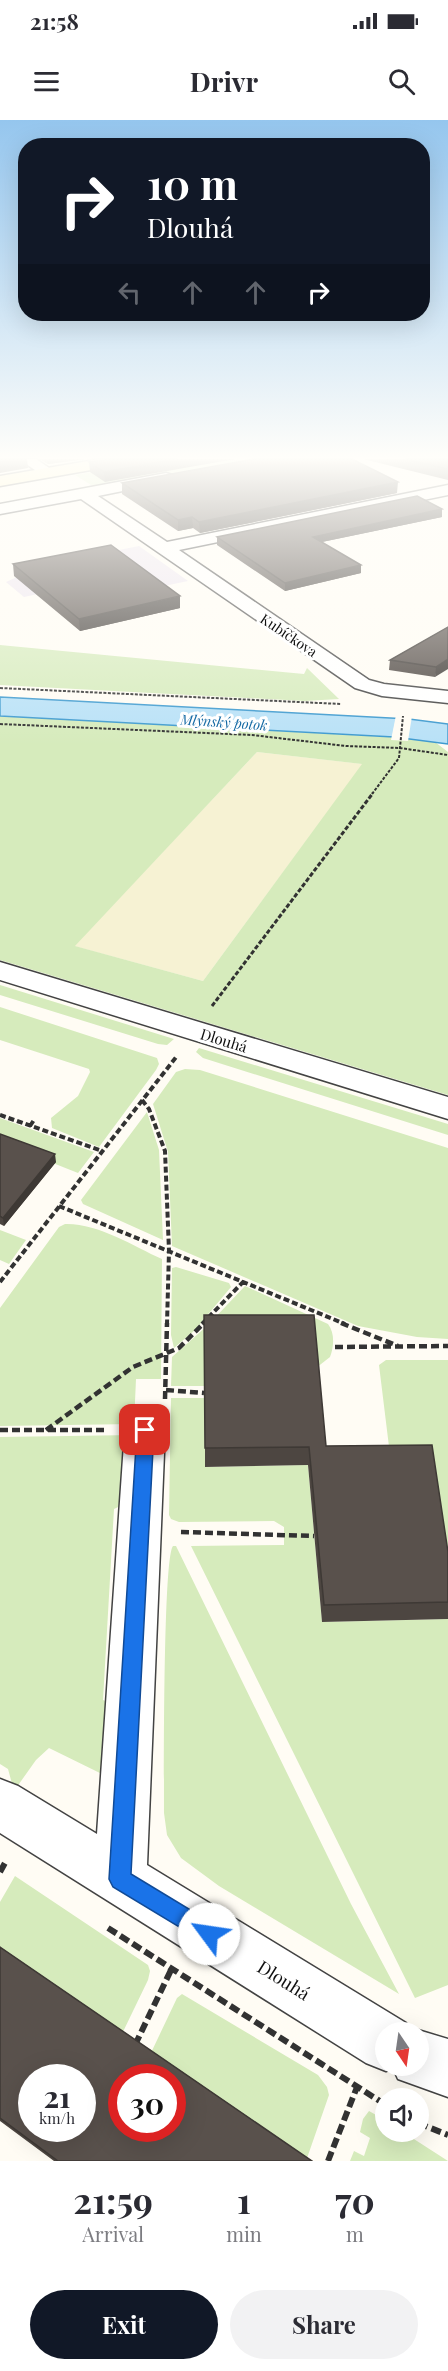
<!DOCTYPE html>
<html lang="en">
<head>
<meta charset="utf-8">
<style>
	body { margin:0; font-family:"Playfair Display",serif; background:#f2f2f3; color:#2b2b33; height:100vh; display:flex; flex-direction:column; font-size:22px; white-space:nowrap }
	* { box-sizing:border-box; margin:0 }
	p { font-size:20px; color:#7c7c81 }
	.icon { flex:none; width:33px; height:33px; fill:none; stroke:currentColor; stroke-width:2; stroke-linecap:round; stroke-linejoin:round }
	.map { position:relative; height:2041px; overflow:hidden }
	.sheet { display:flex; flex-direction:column; background:#fff; flex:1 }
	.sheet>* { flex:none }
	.top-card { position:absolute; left:18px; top:18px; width:412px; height:183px; border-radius:24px; box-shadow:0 6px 24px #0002; background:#111827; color:#fff; overflow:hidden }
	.needle { width:39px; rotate:167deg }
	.controls { position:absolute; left:375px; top:1902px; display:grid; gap:12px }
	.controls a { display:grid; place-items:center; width:54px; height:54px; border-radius:50%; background:#fff; box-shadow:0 6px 24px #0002; font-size:30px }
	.speed { position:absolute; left:18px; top:1944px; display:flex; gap:12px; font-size:30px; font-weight:700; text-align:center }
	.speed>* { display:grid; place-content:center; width:78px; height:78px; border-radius:50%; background:#fff; box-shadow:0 6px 24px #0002; line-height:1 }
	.speed small { font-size:15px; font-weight:400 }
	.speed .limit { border:9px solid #d22; background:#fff; color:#111 }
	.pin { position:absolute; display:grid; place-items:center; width:51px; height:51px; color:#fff; margin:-26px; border-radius:12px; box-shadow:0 3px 9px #0006 }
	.me { position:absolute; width:66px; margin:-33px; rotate:301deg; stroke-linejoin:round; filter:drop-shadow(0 0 4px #0008) }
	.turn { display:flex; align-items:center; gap:21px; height:126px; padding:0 30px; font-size:27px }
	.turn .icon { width:78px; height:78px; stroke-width:2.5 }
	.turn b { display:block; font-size:42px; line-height:51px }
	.lanes { display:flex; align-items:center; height:57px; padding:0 30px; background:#0003; justify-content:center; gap:30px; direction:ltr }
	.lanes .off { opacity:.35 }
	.eta { display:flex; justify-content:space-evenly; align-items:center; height:102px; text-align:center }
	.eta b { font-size:36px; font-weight:700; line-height:42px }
	.button { display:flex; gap:12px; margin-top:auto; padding:12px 30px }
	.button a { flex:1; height:69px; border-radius:36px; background:#111827; color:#fff; font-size:24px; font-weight:700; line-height:69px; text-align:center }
	.button a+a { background:#f2f2f3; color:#2b2b33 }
	.status { display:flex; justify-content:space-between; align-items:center; height:42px; padding:0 30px; background:#fff; direction:ltr }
	.status svg { height:16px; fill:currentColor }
	header { display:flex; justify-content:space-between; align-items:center; height:78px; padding:0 30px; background:#fff; font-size:27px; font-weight:700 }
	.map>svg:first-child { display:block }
	.industrial { fill:#ede5ef }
	.farmland { fill:#f6f2d3 }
	.green { fill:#d6ebbc; fill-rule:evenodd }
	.water { fill:#b8e1f7; stroke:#3e9acf; stroke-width:1.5 }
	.pier { fill:#fffcf4 }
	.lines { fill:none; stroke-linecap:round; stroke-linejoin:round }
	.street-casing { stroke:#434343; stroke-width:3 }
	.secondary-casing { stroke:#323232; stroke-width:3 }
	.path-far4 { stroke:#323232; stroke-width:2; stroke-dasharray:3 1.5; stroke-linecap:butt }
	.path-far3 { stroke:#323232; stroke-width:3; stroke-dasharray:4.5 2; stroke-linecap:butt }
	.path-far2 { stroke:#323232; stroke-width:4; stroke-dasharray:6 3; stroke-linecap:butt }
	.path-far1 { stroke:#323232; stroke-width:4.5; stroke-dasharray:8 4; stroke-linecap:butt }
	.path { stroke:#323232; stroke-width:6; stroke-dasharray:10 4.5; stroke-linecap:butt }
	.street { fill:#fff; fill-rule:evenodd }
	.secondary { fill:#fff3af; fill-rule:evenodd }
	.wall { fill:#4d4641 }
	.shaded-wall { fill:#3e3935 }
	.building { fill:#59514c; stroke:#3e3935; stroke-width:1.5; fill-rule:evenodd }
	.route { fill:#1a73e8; stroke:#114b97; stroke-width:1.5 }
	.labels { text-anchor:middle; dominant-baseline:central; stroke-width:6; stroke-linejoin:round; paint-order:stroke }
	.far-street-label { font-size:14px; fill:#101010; stroke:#fff }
	.far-water-label { font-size:14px; font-style:italic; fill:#176ba5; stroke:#fff }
	.street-label { font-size:15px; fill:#101010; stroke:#fff }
	.near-street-label { font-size:18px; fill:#101010; stroke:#fff }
</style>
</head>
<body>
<div class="status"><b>21:58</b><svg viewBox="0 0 49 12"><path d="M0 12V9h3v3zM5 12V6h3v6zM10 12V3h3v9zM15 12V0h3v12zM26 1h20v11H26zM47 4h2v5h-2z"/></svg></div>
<header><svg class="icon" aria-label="menu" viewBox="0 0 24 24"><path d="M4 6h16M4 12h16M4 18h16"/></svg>Drivr<svg class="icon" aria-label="search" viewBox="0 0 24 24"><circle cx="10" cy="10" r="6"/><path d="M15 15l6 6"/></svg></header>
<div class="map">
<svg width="448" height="2041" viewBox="0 0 448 2041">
	<rect width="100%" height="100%" fill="#fffcf4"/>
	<path class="industrial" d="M139,426L188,461L54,489L38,474L24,477L6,462L44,445Z"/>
	<path class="farmland" d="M257,632L363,644L203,861L74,826Z"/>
	<path class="green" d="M168,339H256L96,368L75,355Z
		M0,525L304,554L307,548L339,579L305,581L0,565Z
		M0,596L407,618L435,622L448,632V975L0,840ZM257,632L362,644L203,861L75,826Z
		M0,865L174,919L167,925L158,924L0,875Z
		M0,887L157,938L159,944L156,950L99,1027L52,1008L51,998L78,976L90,952L89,949L0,920Z
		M199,928L448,1004V1015L203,938L196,932Z
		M185,949L200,950L448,1028V1219L417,1217L358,1206L172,1126L168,1032L153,984L176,952Z
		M147,992L159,1030L163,1120L83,1084L81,1080Z
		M0,998L94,1032L78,1053L0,1022Z
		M65,1104C98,1103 133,1126 162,1139L161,1259H136L134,1304L0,1306V1188L59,1107Z
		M0,1110L26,1120L9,1144L0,1140Z
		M176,1147L229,1163L231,1167L195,1210L174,1228L171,1215L172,1148Z
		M245,1166L328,1204C335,1213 334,1227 330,1237L316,1248L205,1266H171L172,1237L208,1205Z
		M386,1240H448V1480L391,1343L379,1245Z
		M171,1278H205V1347L308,1345L322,1502L448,1499V1865L415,1878L191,1426L284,1425V1407L274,1401L179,1402L171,1399L169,1395Z
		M134,1315L131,1381L114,1389L103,1580L122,1588L106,1656L49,1628L36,1640L14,1671L8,1649L0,1644V1317Z
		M173,1426H176L351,1784L399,1874L219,1766L181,1738L167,1715L164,1693C164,1661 163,1437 173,1426Z
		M15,1756L148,1845L150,1851L148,1860L120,1918L0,1836V1782Z
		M182,1874L318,1955L327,1967L329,1975L306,2041L149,1937L177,1878Z
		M369,1991L385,2000L386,2012H403L448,2041H350L354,2031L364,2036L370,2018L360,2012L363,1999Z"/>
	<path class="water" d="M0,577L409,599L448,604V624L394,617L0,596Z"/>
	<path class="pier" d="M396,595L412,596L408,621L391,620Z"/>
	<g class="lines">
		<g class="street-casing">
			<path id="street" d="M19,339H36L55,352L52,355H42Z
				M166,353L172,355L174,358L172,361L98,376L167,422L448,365V375L179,430L369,560L384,564L448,571V583L382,576L355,568L81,379L0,394V384Z
				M0,842L448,977V999L0,860Z
				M145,1291L159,1297L165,1309L147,1745L406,1903L410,1912H386V1946H418V1912H413L418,1910L448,1919V1977L398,1959L393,1948L386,1951L366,1943L0,1713V1659L18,1666L97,1714L125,1309L131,1297Z"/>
		</g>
		<g class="secondary-casing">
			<path id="secondary" d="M100,339H133L125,344L0,366V356Z"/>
		</g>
		<path class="path-far4" d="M0,568L341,584
			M0,604L252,615L346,626L400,628L448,635
			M372,674L399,638L403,596"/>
		<path class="path-far3" d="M212,886L373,673"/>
		<path class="path-far2" d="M142,980L149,989L165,1031L169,1131L167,1204
			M0,995L102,1031
			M30,1006L34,1000
			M59,1086L345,1204
			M0,1162L177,936
			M202,1204L244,1161"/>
		<path class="path-far1" d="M341,1203L398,1226
			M335,1227L448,1226
			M166,1270L204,1273
			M165,1279L167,1203
			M0,1310H107
			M46,1310L133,1247L179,1228L204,1203
			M181,1412L314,1416"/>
		<path class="path" d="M0,1752L6,1741
			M108,1808L386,1985
			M135,1925L171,1850
			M418,2003L448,2015
			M328,2041L357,1967"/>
		<use href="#street" class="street"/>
		<use href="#secondary" class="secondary"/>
	</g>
	<path class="wall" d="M39,339H86L48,344Z
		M108,339L105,362L90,352L89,342Z
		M363,339H448V360Z
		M122,363L397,373L200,413L193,408L178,411L122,374Z
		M442,389V397L322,422L361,453L285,471L217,425V417Z
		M13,444L180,488L80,511L14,456Z
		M448,507L435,557L389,550L390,540Z
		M0,1014L56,1042L4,1106L0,1104Z
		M326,1326L448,1432V1499L322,1502L308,1345L205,1347V1328Z
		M0,1827L312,2041H54L0,2001Z"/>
	<path class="shaded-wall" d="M18,339H27L28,348L0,353V342Z
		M47,339H86L48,344Z
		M177,339H235L105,362L104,352Z
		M398,362L397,373L200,413L199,402Z
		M442,389V397L312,424L313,417Z
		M192,397L193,408L178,411V400Z
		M361,445V453L285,471V463Z
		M180,476V488L80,511L79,499Z
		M448,539V549L435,557L436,547Z
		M55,1034L56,1042L4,1106L3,1098Z"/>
	<path class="building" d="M0,339H19L0,342Z
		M108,339H177L104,352L89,342Z
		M254,339H352L398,362L199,402L192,397L178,400L122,363Z
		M405,339H448V349Z
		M417,376L442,389L313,417L361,445L285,463L217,417Z
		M111,425L180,476L79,499L13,444Z
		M448,507V539L436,547L390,540Z
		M0,1014L55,1034L3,1098L0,1096Z
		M204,1195H314L326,1326L432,1325L448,1432V1482L324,1485L309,1327L205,1328Z
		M0,1827L312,2041H58L0,1998ZM32,1958H82V2008H32ZM122,1958H172V2008H122Z"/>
	<linearGradient id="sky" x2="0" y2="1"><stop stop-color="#95c6ee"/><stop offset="0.54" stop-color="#fffefa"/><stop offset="1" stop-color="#fffefa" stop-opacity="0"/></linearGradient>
	<rect width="448" height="625" fill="url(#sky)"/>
	<path class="route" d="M145,1302L151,1304L154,1310L131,1754L217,1806L220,1814L217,1821L209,1825L113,1767L109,1759L137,1310L139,1304Z"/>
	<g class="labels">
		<g class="far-street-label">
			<text transform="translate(289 515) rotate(34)">Kubíčkova</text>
		</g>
		<g class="far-water-label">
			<text transform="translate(224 602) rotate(4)">Mlýnský potok</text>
		</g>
		<g class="street-label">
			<text transform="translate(224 920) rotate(17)">Dlouhá</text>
		</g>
		<g class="near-street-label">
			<text transform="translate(284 1860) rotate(32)">Dlouhá</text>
		</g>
	</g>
</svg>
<div class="controls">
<a><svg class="needle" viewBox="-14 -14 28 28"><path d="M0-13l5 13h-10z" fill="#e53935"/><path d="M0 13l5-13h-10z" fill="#7c7c81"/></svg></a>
<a><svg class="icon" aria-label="sound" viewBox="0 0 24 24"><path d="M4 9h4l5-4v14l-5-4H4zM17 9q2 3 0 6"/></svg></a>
</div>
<div class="speed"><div>21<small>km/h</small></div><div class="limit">30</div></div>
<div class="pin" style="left:145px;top:1310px;background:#d93025"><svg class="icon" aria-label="arrive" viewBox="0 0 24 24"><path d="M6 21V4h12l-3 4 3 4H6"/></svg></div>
<svg class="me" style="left:209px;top:1814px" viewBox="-20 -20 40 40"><circle r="19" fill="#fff"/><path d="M0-13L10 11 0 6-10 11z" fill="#1a73e8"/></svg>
<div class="top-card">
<div class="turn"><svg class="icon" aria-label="right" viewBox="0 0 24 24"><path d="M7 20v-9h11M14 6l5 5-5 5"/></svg><div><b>10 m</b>Dlouhá</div></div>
<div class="lanes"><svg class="icon off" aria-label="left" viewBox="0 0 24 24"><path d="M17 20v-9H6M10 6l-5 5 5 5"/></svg><svg class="icon off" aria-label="ahead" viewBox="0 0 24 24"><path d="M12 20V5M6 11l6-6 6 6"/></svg><svg class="icon off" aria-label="ahead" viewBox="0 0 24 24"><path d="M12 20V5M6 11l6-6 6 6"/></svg><svg class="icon" aria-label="right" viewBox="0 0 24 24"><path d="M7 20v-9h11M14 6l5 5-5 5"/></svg></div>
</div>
</div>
<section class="sheet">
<div class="eta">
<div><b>21:59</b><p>Arrival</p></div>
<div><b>1</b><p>min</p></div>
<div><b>70</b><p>m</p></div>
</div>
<div class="button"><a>Exit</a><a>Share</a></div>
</section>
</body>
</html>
